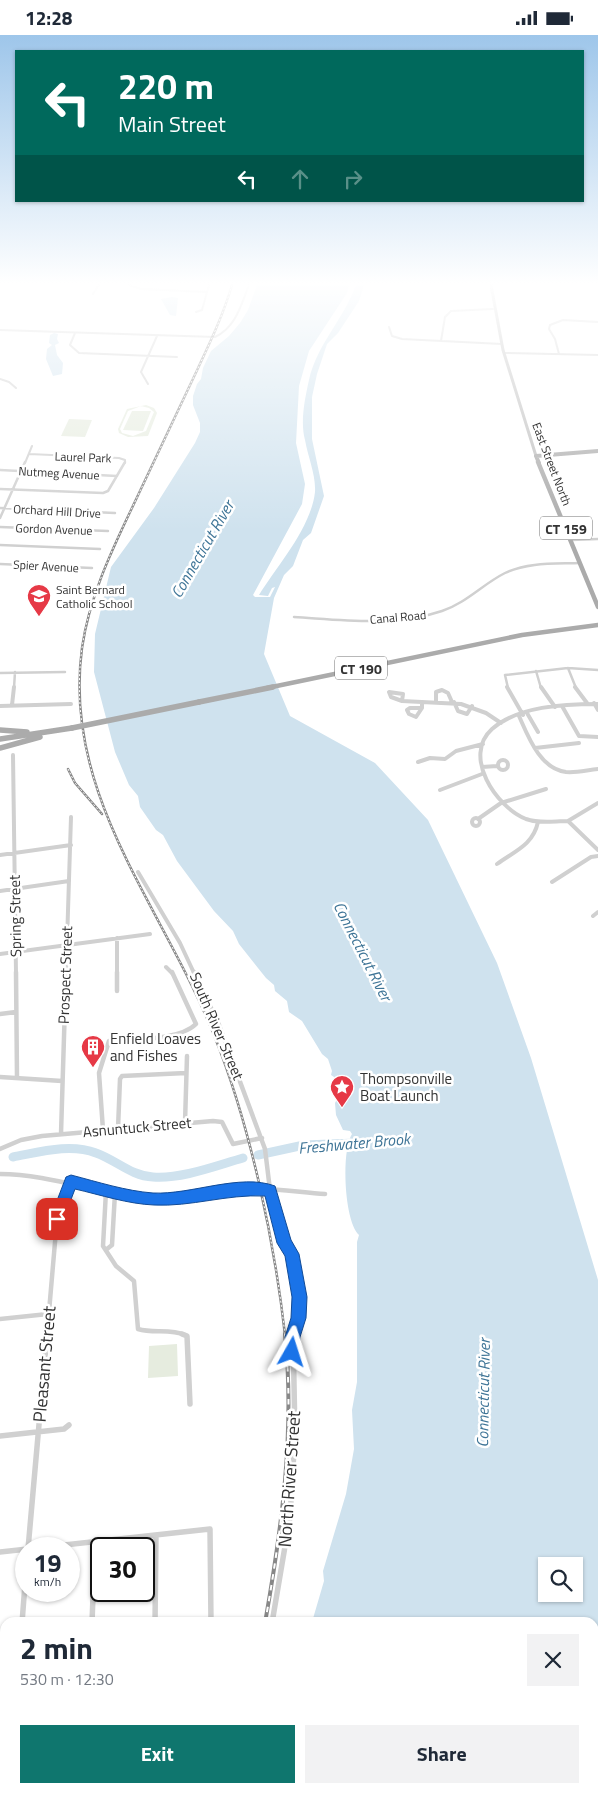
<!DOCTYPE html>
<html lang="en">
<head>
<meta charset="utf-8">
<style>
	body { margin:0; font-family:"Titillium Web",sans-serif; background:#f2f2f3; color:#1f2937; height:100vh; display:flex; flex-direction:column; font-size:19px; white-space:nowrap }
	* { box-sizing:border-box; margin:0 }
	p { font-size:16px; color:#747a83 }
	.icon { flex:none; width:28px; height:28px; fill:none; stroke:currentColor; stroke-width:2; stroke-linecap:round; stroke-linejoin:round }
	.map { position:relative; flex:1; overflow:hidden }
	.sheet { position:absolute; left:0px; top:1582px; width:599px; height:176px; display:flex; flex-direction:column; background:#fff; border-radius:15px 15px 0 0; box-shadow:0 1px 4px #0004 }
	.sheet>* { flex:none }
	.guide { position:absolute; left:15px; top:15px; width:569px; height:152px; border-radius:0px; box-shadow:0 1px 4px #0004; background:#00695c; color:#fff; overflow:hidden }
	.fabs { position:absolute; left:538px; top:1522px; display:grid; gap:10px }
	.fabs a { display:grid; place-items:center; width:45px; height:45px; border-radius:0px; background:#fff; box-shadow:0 1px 4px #0004; font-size:25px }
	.speed { position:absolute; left:15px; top:1502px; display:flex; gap:10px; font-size:25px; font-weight:700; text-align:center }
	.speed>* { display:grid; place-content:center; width:65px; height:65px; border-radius:50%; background:#fff; box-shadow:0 1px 4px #0004; line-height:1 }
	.speed small { font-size:12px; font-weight:400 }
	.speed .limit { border:2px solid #111; border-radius:8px; background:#fff; color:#111 }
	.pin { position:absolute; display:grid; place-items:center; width:42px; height:42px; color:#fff; margin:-21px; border-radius:10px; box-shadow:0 2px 8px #0006 }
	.me { position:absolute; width:55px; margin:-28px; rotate:6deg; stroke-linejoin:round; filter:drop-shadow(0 0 4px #0008) }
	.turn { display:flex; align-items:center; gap:18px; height:105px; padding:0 20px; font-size:22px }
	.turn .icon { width:65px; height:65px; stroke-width:2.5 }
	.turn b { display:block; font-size:35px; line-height:42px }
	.lanes { display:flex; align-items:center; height:48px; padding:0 20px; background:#0003; justify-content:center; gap:25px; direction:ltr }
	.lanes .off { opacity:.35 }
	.round { display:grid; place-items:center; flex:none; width:52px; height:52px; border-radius:0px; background:#f2f2f3 }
	.head { display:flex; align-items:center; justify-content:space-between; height:85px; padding:0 20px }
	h1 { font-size:30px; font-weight:700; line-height:38px }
	.primary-button { display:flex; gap:10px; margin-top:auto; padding:10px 20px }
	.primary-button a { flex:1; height:58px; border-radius:0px; background:#0f766e; color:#fff; font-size:20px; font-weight:700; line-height:58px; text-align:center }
	.primary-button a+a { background:#f2f2f3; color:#1f2937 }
	.status { display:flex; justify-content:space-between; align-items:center; height:35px; padding:0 25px; background:#fff; direction:ltr }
	.status svg { height:14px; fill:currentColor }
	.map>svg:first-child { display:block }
	.green { fill:#e6ecdf; fill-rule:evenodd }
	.water { fill:#cfe2ee; fill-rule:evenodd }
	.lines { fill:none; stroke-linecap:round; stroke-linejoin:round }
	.river { stroke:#cfe2ee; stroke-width:9 }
	.minor-far4 { stroke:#d0d0d0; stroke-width:2 }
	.minor-far3 { stroke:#d0d0d0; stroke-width:2.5 }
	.minor-far2 { stroke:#d0d0d0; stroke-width:4 }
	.minor-far1 { stroke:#d0d0d0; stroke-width:4.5 }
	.minor { stroke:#d0d0d0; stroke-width:5.5 }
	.secondary { stroke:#bdbdbd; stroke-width:3 }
	.primary-far2 { stroke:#ababab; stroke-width:4 }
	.primary-far1 { stroke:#ababab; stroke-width:4.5 }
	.primary { stroke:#ababab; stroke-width:5.5 }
	.rail-far1-casing { stroke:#888; stroke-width:2.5 }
	.rail-casing { stroke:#888; stroke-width:4 }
	.rail-far1 { stroke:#fff; stroke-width:1; stroke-dasharray:2; stroke-linecap:butt }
	.rail { stroke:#fff; stroke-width:2; stroke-dasharray:5.5; stroke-linecap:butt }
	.primary-bridge { stroke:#ababab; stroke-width:5.5 }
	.route { fill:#1a73e8; stroke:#114b97 }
	.labels { text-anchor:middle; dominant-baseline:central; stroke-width:5; stroke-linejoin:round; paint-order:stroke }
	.far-street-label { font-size:12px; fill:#333; stroke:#fff }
	.far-poi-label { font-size:12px; fill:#333; stroke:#fff; text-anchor:start }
	.shield { fill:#fff; stroke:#707070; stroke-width:1 }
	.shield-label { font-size:14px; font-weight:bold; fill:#333 }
	.street-label { font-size:15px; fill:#333; stroke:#fff }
	.poi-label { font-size:15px; fill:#333; stroke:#fff; text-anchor:start }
	.water-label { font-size:16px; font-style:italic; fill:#3f7597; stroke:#fff }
	.near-street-label { font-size:18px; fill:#333; stroke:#fff }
</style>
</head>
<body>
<div class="status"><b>12:28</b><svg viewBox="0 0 49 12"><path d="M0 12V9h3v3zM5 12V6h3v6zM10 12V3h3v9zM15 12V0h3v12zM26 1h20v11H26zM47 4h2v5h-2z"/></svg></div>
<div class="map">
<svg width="598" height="1758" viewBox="0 0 598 1758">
	<rect width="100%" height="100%" fill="#fff"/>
	<path class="green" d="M146,370L154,373L157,378L148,401L128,402L119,398L118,394L127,374ZM141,371L149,373L154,377L146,396L133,401L122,398L120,394L128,376Z
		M132,376H151L143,396L123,395Z
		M69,384L92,385L85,402L61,401Z
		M177,1309L178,1341L148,1343L149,1311Z"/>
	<path class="water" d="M257,250H349L347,258L309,316L299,351L296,408L305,449L302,469L253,560L255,562H270L275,552L272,553L268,561L259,560C277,531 311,493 315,457C316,440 308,422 305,405C300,387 305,363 309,345C317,309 344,284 356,250H364L359,266L338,298L327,309L317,339L312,362V404L324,461L311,498L303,505L293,531L284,540L274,563L264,619L290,681L375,728L428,785L497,928L531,1023L598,1245V1758H267V1754H594V1588L312,1587L324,1546L323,1536L346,1459L354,1414L352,1375L357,1347V1207L359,1200C344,1186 341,1116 352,1099L350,1096L343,1095L336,1080L335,1068L338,1062L334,1042L331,1040L332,1036L328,1024L322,1019L302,986L289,977L287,966L275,956L274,950L266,943L239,909L233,896L214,876L177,826L163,800L156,795L140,772L138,761L129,750L115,717L94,637L95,599L111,532L154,473L195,408L200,397V388L193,370V361L197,349L201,344L203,333L211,316L229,301L240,288L248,275ZM546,1531H574V1559H546Z
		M172,262L178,263L176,281L170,280L161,264Z
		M54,298L58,299L57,304L59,308L55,310L57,320L63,328L62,339L53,341L46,324L47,314L52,310L49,308L50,300Z"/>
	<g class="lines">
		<path class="river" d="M258,1120L304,1110L357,1108
			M13,1122C40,1117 70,1108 96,1118C116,1125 131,1141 153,1142C182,1144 215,1131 243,1123"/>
		<path class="minor-far4" d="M129,250L141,254L207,257
			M93,259L99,250
			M196,277L202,275L209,250
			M389,292L392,301L402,304L502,309
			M0,295L215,302C236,292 241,270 249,250
			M75,298L70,310L79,318L177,322
			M441,306L445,282L451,276L493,274
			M505,318L598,320
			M559,319L555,304L549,294L550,290L563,285L598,287
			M0,344L9,347L16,353
			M148,349L141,337L157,301
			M29,419L119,423L125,425V428
			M25,428L32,411"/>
		<path class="minor-far3" d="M0,435L117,441
			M0,454L103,458L108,456L125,427
			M0,473L115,478
			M0,483L25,427
			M0,492L108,496
			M571,505L598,504
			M0,510L100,514
			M0,529L92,533
			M294,582C343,585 395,592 442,576C466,568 483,549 505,538C528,527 555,529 580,528
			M568,633L576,653
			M536,636L541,653
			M0,638L65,637
			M14,653L15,637
			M508,653L505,640L568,633L598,635"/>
		<path class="minor-far2" d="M507,652L523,680
			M541,652L555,672
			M575,652L587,668
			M389,657L403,659L402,666L391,662Z
			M402,666L461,669L486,678L501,688
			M436,666V657L442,655L448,658L452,667
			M422,667V673
			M454,667L458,676L467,679L472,671
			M594,668L598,675
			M598,669C564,669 518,671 492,694C462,721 496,772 526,784C540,789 554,786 568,786L598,815
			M12,670L14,652
			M0,671L71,669
			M562,671L579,701L598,702
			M410,673H422L416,682L409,679L407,675Z
			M527,678L538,697
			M519,681C528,701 540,734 566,737C577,738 587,735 598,734
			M535,713L579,708
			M13,720L16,938
			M498 730a5 5 0 1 1 10 0a5 5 0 1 1-10 0Z
			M418,727L430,723L445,724L456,716L483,709
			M482,732L497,731
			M440,755L482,739
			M472 787a4 4 0 1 1 8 0a4 4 0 1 1-8 0Z
			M478,784L501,768L546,754
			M568,786L598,768
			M0,820L71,810
			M497,829C515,816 533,810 538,787
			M138,837L180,908L194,938
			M552,847L591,822L598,821
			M0,856L69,846
			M593,881L598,877
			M117,903V938
			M0,919L150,899
			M166,932L172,938
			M66,938L71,782"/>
		<path class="minor-far1" d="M16,937L17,1043
			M117,937V956
			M194,937L219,990L265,1114L270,1155L284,1208L292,1219L299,1259V1279L293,1300
			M0,979L16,977
			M0,1042L62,1046
			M185,1088L187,1021
			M118,1094L120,1044L122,1041L186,1038
			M103,1095L99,1038L109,1006C132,1004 179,1006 196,989L172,937
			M61,1099L66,937
			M0,1114L21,1105L42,1101L213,1086L222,1087L233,1109L262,1103
			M0,1139C53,1139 101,1161 154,1164C184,1166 212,1156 241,1154C269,1152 297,1157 325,1159
			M106,1156L103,1211L116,1231L134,1246L138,1294C153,1299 170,1293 185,1300
			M107,1214L112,1210L115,1158
			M0,1284L48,1279
			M47,1300L57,1184L71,1147"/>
		<path class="minor" d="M182,1299L187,1301L190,1369
			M0,1401L64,1394L69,1390
			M28,1514L47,1299
			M0,1517L210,1494L211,1588
			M22,1588L26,1536
			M92,1588L95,1506
			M155,1588L156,1500
			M272,1588L290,1482L295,1399L293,1299
			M153,1754V1758
			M229,1754V1758
			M6,1758L7,1754"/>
		<path class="secondary" d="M491,250L503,315L536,421"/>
		<path class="primary-far2" d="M539,428L536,421L598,416"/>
		<path class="primary-far1" d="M538,427L598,572
			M267,653L522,600L598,590"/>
		<path class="primary" d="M199,667L273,652
			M0,695L27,697
			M0,704L72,693
			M0,713L40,702"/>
		<g class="rail-far1-casing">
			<path id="rail-far1" d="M232,250C222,284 206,316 191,348C171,391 151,433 131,475C110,519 89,564 82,613C62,760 163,872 214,1000C250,1090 274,1203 285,1300
				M68,734L75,748L102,779"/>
		</g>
		<g class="rail-casing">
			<path id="rail" d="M265,1588C282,1492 295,1396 285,1299
				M218,1758L219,1754"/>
		</g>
		<use href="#rail-far1" class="rail-far1"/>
		<use href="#rail" class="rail"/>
		<path class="primary-bridge" d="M72,693L199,667"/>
	</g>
	<linearGradient id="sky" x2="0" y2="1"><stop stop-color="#9ec6ea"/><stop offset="0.5" stop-color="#fff"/><stop offset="1" stop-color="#fff" stop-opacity="0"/></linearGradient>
	<rect width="598" height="496" fill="url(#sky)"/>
	<path class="route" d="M71,1140C98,1147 126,1156 153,1158C191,1160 240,1138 275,1151L291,1205L299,1219L307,1262L306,1283L300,1302L298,1322L292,1324L287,1322L285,1302L291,1283L292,1262L285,1221L277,1208L265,1161C227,1159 191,1172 154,1170C128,1169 101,1160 75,1154L62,1188L57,1190L52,1188L50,1184L66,1142Z"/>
	<defs>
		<g id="school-pin" transform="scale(1.25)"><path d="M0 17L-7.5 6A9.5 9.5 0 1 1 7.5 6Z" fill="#e63946" stroke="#fff"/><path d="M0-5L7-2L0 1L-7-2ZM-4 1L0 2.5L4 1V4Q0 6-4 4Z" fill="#fff"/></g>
		<g id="building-pin" transform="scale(1.25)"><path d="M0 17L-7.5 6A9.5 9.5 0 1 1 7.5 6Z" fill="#e63946" stroke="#fff"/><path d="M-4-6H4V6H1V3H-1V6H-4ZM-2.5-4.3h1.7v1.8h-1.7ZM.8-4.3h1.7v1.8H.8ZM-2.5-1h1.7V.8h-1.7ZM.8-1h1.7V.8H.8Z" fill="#fff"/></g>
		<g id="sight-pin" transform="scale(1.25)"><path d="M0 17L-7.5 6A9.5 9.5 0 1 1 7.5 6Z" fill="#e63946" stroke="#fff"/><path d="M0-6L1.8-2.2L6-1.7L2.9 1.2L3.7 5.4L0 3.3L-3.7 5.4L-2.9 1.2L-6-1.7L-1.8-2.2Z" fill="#fff"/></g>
	</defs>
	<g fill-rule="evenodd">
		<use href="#school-pin" x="39" y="561"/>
		<use href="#building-pin" x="93" y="1012"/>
		<use href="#sight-pin" x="342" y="1052"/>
	</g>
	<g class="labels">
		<g class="far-street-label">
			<text transform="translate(83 422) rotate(2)">Laurel Park</text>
			<text transform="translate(552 429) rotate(69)">East Street North</text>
			<text transform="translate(59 438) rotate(3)">Nutmeg Avenue</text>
			<text transform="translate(57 476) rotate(3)">Orchard Hill Drive</text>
			<text transform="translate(54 494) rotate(2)">Gordon Avenue</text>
			<text transform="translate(46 531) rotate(3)">Spier Avenue</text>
			<text transform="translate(398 582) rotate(-5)">Canal Road</text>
		</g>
		<g class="far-poi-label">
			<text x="56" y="554">Saint Bernard<tspan x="56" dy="14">Catholic School</tspan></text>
		</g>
		<g class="shield">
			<rect x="540" y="481.5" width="52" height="23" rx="4"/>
			<rect x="335" y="621.5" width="52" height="23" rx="4"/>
		</g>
		<g class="shield-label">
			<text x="566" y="493">CT 159</text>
			<text x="361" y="633">CT 190</text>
		</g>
		<g class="street-label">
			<text transform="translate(15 881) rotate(-91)">Spring Street</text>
			<text transform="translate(65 940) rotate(-88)">Prospect Street</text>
			<text transform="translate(217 991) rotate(67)">South River Street</text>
			<text transform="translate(137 1092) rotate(-5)">Asnuntuck Street</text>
		</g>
		<g class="poi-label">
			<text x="110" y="1003">Enfield Loaves<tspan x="110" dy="17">and Fishes</tspan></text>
			<text x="360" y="1043">Thompsonville<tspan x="360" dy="17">Boat Launch</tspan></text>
		</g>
		<g class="water-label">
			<text transform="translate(202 514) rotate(-60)">Connecticut River</text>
			<text transform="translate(363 916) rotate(63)">Connecticut River</text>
			<text transform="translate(354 1108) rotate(-5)">Freshwater Brook</text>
			<text transform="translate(483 1358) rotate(-89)">Connecticut River</text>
		</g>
		<g class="near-street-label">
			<text transform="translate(44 1329) rotate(-85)">Pleasant Street</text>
			<text transform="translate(289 1444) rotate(-86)">North River Street</text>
		</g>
	</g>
</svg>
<div class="fabs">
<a><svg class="icon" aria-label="search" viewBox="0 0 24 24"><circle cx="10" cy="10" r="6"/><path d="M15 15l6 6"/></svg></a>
</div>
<div class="speed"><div>19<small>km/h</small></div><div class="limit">30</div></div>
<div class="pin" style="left:57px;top:1184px;background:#d93025"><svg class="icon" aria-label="arrive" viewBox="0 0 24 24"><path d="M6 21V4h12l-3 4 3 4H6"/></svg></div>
<svg class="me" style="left:292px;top:1317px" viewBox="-20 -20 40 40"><path d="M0-17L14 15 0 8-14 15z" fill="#1a73e8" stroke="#fff" stroke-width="4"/></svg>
<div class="guide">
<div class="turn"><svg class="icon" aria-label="left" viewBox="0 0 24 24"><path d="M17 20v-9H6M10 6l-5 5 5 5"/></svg><div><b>220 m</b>Main Street</div></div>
<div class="lanes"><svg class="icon" aria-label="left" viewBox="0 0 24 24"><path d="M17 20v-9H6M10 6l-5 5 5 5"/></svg><svg class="icon off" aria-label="ahead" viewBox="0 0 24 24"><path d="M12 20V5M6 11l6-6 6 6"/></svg><svg class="icon off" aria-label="right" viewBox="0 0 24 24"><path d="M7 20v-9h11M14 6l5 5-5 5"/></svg></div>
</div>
<section class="sheet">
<div class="head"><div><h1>2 min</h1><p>530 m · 12:30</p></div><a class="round"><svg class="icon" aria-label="close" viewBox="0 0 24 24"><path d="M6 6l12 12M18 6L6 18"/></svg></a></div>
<div class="primary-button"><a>Exit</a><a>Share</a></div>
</section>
</div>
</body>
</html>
